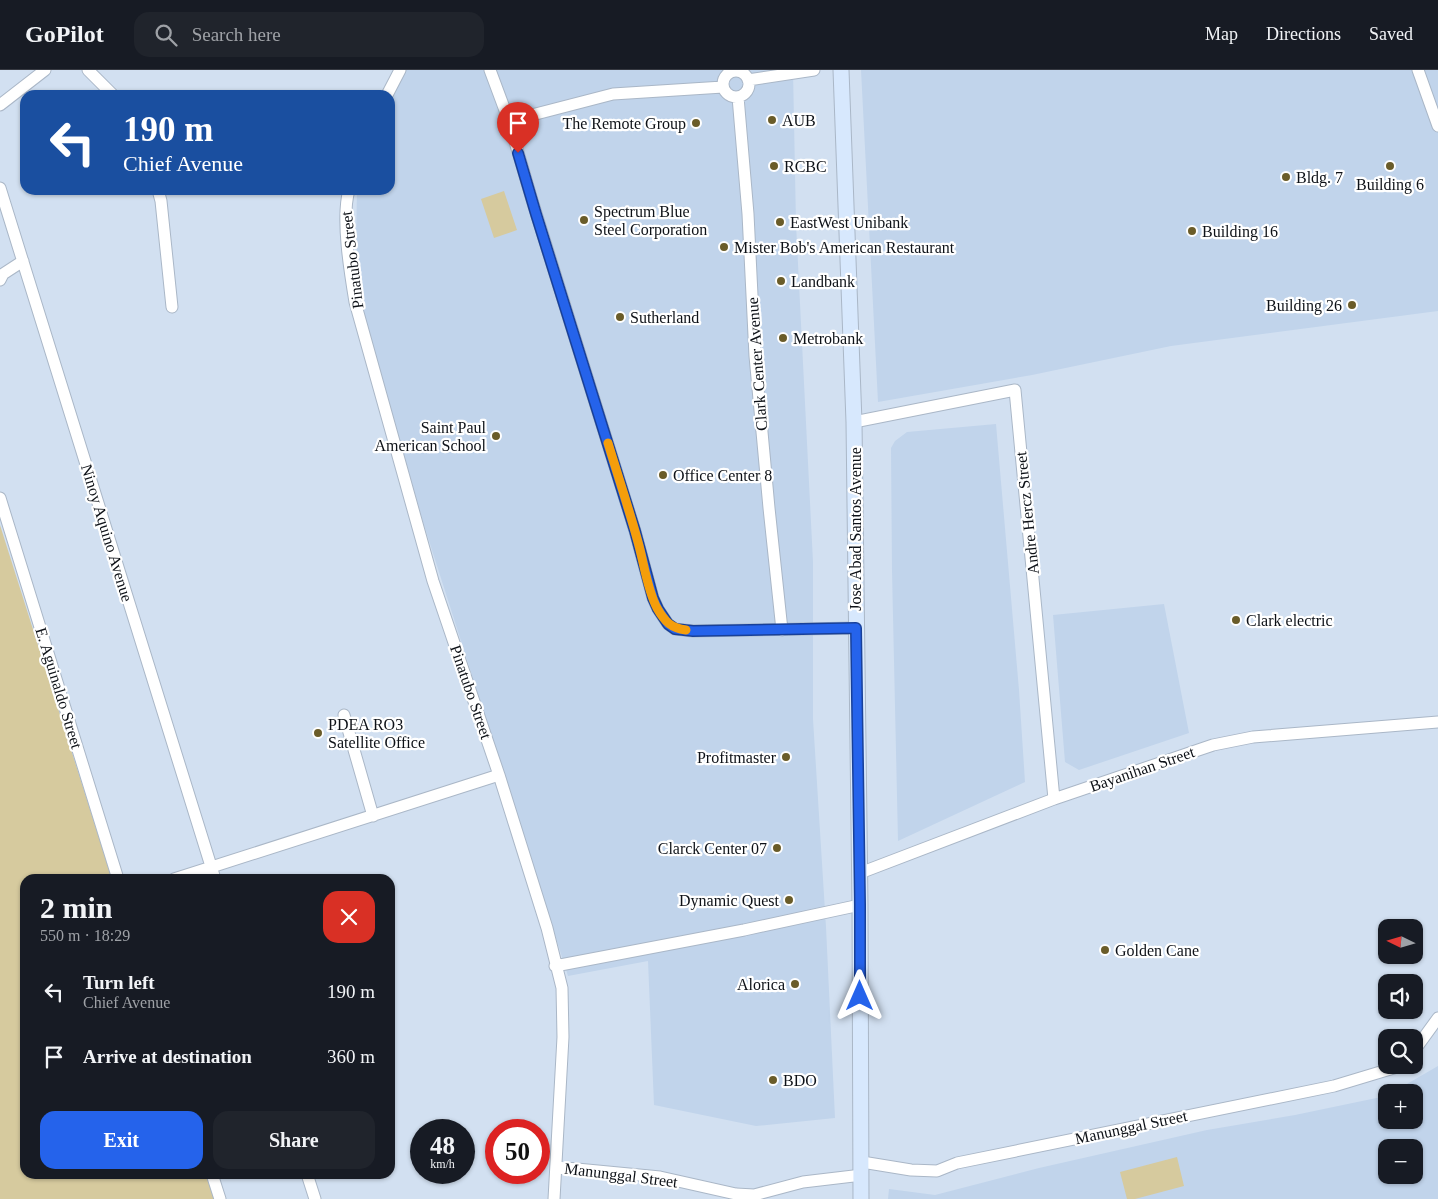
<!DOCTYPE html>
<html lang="en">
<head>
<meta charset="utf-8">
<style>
	body { margin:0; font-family:"Times New Roman",serif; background:#20242c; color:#f1f3f6; height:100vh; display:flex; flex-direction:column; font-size:19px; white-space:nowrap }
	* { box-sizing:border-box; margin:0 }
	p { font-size:16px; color:#9ea1a6 }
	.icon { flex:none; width:28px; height:28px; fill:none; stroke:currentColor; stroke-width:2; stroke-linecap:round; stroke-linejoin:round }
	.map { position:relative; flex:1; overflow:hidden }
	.details { position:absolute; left:20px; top:804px; width:375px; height:305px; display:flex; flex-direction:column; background:#171b24; border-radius:15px; box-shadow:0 1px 4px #0004 }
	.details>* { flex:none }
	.guide { position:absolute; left:20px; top:20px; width:375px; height:105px; border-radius:15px; box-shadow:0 1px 4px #0004; background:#1a4fa0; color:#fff; overflow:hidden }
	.needle { width:32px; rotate:275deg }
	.tools { position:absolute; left:1378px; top:849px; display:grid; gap:10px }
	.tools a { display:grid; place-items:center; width:45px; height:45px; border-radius:10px; background:#171b24; box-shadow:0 1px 4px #0004; font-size:25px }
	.speed { position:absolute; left:410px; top:1049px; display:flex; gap:10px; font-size:25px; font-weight:700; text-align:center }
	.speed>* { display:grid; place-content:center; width:65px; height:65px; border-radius:50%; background:#171b24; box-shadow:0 1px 4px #0004; line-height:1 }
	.speed small { font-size:12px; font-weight:400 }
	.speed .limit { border:8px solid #d22; background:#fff; color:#111 }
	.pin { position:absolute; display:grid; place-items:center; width:42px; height:42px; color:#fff; margin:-51px -21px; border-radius:50% 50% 50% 0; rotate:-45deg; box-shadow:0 0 5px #0007 }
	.pin .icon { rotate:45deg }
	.me { position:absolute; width:55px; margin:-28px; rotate:0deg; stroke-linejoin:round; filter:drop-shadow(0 0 4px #0008) }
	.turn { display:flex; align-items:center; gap:18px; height:105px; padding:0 20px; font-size:22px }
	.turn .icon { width:65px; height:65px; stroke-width:2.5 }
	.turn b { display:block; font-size:35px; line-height:42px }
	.round { display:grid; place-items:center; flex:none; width:52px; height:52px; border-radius:15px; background:#20242c }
	.summary { display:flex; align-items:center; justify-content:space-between; height:85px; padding:0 20px }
	h1 { font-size:30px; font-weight:700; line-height:38px }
	.button { display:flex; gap:10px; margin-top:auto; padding:10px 20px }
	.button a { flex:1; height:58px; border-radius:15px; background:#2563eb; color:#fff; font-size:20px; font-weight:700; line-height:58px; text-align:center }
	.button a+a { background:#20242c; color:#f1f3f6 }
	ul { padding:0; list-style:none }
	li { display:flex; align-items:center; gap:15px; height:65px; padding:0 20px }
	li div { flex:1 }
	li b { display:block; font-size:19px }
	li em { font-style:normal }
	header { display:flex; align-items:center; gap:30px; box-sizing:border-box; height:70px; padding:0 25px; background:#171b24; border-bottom:1px solid #363941 }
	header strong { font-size:24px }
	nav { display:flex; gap:28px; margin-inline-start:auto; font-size:18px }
	.search { width:350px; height:45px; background:#20242c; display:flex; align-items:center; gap:12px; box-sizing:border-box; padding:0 18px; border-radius:15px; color:#9ea1a6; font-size:19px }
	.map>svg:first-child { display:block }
	.built { fill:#c1d4eb; fill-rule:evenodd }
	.green { fill:#d6ca9e }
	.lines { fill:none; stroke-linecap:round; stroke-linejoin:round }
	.street-casing { stroke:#aab7c7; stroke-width:13 }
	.secondary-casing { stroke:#aab7c7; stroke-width:17 }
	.street { stroke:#fff; stroke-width:11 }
	.secondary { stroke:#d7e8fd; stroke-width:15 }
	.route-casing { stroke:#184099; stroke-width:12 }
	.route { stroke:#2563eb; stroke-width:9 }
	.slow { stroke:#f59e0b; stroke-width:9 }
	.poi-dot { fill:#6a5c29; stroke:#fff; stroke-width:2 }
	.labels { text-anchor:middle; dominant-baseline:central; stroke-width:4.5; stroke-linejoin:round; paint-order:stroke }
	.poi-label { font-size:16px; fill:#0d1117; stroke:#fff; text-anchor:start }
	.street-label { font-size:16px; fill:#0d1117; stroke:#fff }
</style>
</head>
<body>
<header>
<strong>GoPilot</strong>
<div class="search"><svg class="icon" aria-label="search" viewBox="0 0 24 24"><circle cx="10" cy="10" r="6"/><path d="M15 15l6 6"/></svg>Search here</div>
<nav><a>Map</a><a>Directions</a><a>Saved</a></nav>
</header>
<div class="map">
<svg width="1438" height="1129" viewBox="0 0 1438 1129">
	<rect width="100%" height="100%" fill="#d2e0f1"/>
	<path class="built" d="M405,0H793L796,154L813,492V649L826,857L835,1048L756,1056L654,1035L648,891L568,906L423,452L362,237L356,172L357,120H390V32Z
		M861,0H1438V241L1171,276L1032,305L878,332Z
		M996,354L1019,620L1025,712L898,771L892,501L891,378L895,371L907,362Z
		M1164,534L1189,663L1079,700L1065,692L1053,545Z
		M1438,996V1129H888L889,1119L935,1125L1039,1098L1207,1060L1295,1045L1386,1026V1050H1414V1022H1393ZM1386,1078H1414V1105H1386Z"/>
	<path class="green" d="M504,121L517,160L494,168L481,129Z
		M0,455L112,809H25V1104H206L214,1129H0Z
		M1177,1087L1184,1116L1135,1129H1127L1120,1102Z"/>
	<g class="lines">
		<g class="street-casing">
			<path id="street" d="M88,0L113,25
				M490,0L509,51L532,130L635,461L653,528L658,539L668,554L675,559L693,561L856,558
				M1418,0L1438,56
				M723 14a13 13 0 1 1 26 0a13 13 0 1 1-26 0Z
				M748,10L814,0
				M387,25L400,0
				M738,27L748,144L755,286L769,438L782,560
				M0,35L45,0
				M509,51L613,24L723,17
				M0,118L215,809
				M158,120L161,131L172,237
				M349,120C341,148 350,202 355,232L433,511L499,705L547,858L562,918L563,967L554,1129
				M0,210L3,204L23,191
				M854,352L1015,320L1054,729
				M0,428L118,809
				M344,645L373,746
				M860,803L1054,729L1213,675L1253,667L1438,652
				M174,809L499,705
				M555,896L744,860L860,835
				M1414,981L1438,948
				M862,1092L911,1100L937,1101L957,1093L1334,1016L1397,997L1399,995
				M556,1097L660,1107L736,1124L754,1125L803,1112L862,1105
				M212,1104L220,1129
				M307,1104L315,1129"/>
		</g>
		<g class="secondary-casing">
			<path id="secondary" d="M841,0L854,352L860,835L861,1129"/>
		</g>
		<use href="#street" class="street"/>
		<use href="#secondary" class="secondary"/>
	</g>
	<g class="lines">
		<g class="route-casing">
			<path id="route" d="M518,83L536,144L635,461L653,528L658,539L668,554L675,559L693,561L856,558L860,835V926"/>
		</g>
		<use href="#route" class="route"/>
		<path class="slow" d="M608,373C618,406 629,439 638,472C644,493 647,519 657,538C665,552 671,558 686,560"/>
	</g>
	<g class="poi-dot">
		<circle cx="772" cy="50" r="5"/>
		<circle cx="696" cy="53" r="5"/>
		<circle cx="774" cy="96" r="5"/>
		<circle cx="1390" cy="96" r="5"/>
		<circle cx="1286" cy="107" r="5"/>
		<circle cx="584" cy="150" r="5"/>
		<circle cx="780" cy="152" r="5"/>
		<circle cx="1192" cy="161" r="5"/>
		<circle cx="724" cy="177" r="5"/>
		<circle cx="781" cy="211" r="5"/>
		<circle cx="1352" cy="235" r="5"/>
		<circle cx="620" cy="247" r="5"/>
		<circle cx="783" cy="268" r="5"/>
		<circle cx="496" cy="366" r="5"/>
		<circle cx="663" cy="405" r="5"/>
		<circle cx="1236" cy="550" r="5"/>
		<circle cx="318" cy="663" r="5"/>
		<circle cx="786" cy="687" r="5"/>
		<circle cx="777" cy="778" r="5"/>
		<circle cx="789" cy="830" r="5"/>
		<circle cx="1105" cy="880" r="5"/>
		<circle cx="795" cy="914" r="5"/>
		<circle cx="773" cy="1010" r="5"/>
	</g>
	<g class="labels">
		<g class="poi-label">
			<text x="782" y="50">AUB</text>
			<text x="686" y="53" text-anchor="end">The Remote Group</text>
			<text x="784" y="96">RCBC</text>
			<text x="1296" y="107">Bldg. 7</text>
			<text x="1390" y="114" text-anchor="middle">Building 6</text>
			<text x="594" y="141">Spectrum Blue<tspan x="594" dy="18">Steel Corporation</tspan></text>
			<text x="790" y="152">EastWest Unibank</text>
			<text x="1202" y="161">Building 16</text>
			<text x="734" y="177">Mister Bob's American Restaurant</text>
			<text x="791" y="211">Landbank</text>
			<text x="1342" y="235" text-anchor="end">Building 26</text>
			<text x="630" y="247">Sutherland</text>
			<text x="793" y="268">Metrobank</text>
			<text x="486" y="357" text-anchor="end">Saint Paul<tspan x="486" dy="18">American School</tspan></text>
			<text x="673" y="405">Office Center 8</text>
			<text x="1246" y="550">Clark electric</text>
			<text x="328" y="654">PDEA RO3<tspan x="328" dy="18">Satellite Office</tspan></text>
			<text x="776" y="687" text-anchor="end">Profitmaster</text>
			<text x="767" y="778" text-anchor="end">Clarck Center 07</text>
			<text x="779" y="830" text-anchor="end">Dynamic Quest</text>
			<text x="1115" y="880">Golden Cane</text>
			<text x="785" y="914" text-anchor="end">Alorica</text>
			<text x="783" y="1010">BDO</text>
		</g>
		<g class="street-label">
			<text transform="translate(352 190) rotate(-97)">Pinatubo Street</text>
			<text transform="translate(757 294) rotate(-94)">Clark Center Avenue</text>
			<text transform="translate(1027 443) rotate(-96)">Andre Hercz Street</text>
			<text transform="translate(855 459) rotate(-90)">Jose Abad Santos Avenue</text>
			<text transform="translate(107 463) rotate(73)">Ninoy Aquino Avenue</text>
			<text transform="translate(59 618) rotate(73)">E. Aguinaldo Street</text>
			<text transform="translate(471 622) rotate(71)">Pinatubo Street</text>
			<text transform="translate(1142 699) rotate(-19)">Bayanihan Street</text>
			<text transform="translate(1131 1057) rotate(-12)">Manunggal Street</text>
			<text transform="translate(621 1105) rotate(7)">Manunggal Street</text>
		</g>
	</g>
</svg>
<div class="tools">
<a><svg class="needle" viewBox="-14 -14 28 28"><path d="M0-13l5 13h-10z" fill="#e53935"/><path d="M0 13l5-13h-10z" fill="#9ea1a6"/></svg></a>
<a><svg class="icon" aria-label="sound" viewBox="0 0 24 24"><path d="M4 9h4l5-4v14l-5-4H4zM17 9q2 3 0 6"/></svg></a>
<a><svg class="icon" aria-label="search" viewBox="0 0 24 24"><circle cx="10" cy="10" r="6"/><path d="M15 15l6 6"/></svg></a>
<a>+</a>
<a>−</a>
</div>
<div class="speed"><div>48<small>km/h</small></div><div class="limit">50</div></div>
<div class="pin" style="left:518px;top:83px;background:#d93025"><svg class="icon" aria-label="arrive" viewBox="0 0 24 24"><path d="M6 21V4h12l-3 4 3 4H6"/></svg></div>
<svg class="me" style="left:860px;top:926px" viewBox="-20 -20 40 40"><path d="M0-17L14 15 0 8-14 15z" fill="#2563eb" stroke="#fff" stroke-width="4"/></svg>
<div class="guide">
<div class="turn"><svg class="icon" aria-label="left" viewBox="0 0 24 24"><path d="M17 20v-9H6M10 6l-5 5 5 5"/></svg><div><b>190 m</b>Chief Avenue</div></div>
</div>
<section class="details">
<div class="summary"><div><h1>2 min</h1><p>550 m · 18:29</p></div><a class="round" style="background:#d93025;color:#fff"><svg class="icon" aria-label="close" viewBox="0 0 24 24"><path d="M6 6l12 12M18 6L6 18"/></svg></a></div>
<ul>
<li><svg class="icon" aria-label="left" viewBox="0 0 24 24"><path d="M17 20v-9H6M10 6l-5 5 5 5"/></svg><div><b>Turn left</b><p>Chief Avenue</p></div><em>190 m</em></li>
<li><svg class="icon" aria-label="arrive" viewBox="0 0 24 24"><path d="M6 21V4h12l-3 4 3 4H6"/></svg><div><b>Arrive at destination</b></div><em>360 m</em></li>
</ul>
<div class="button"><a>Exit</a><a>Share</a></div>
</section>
</div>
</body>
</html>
